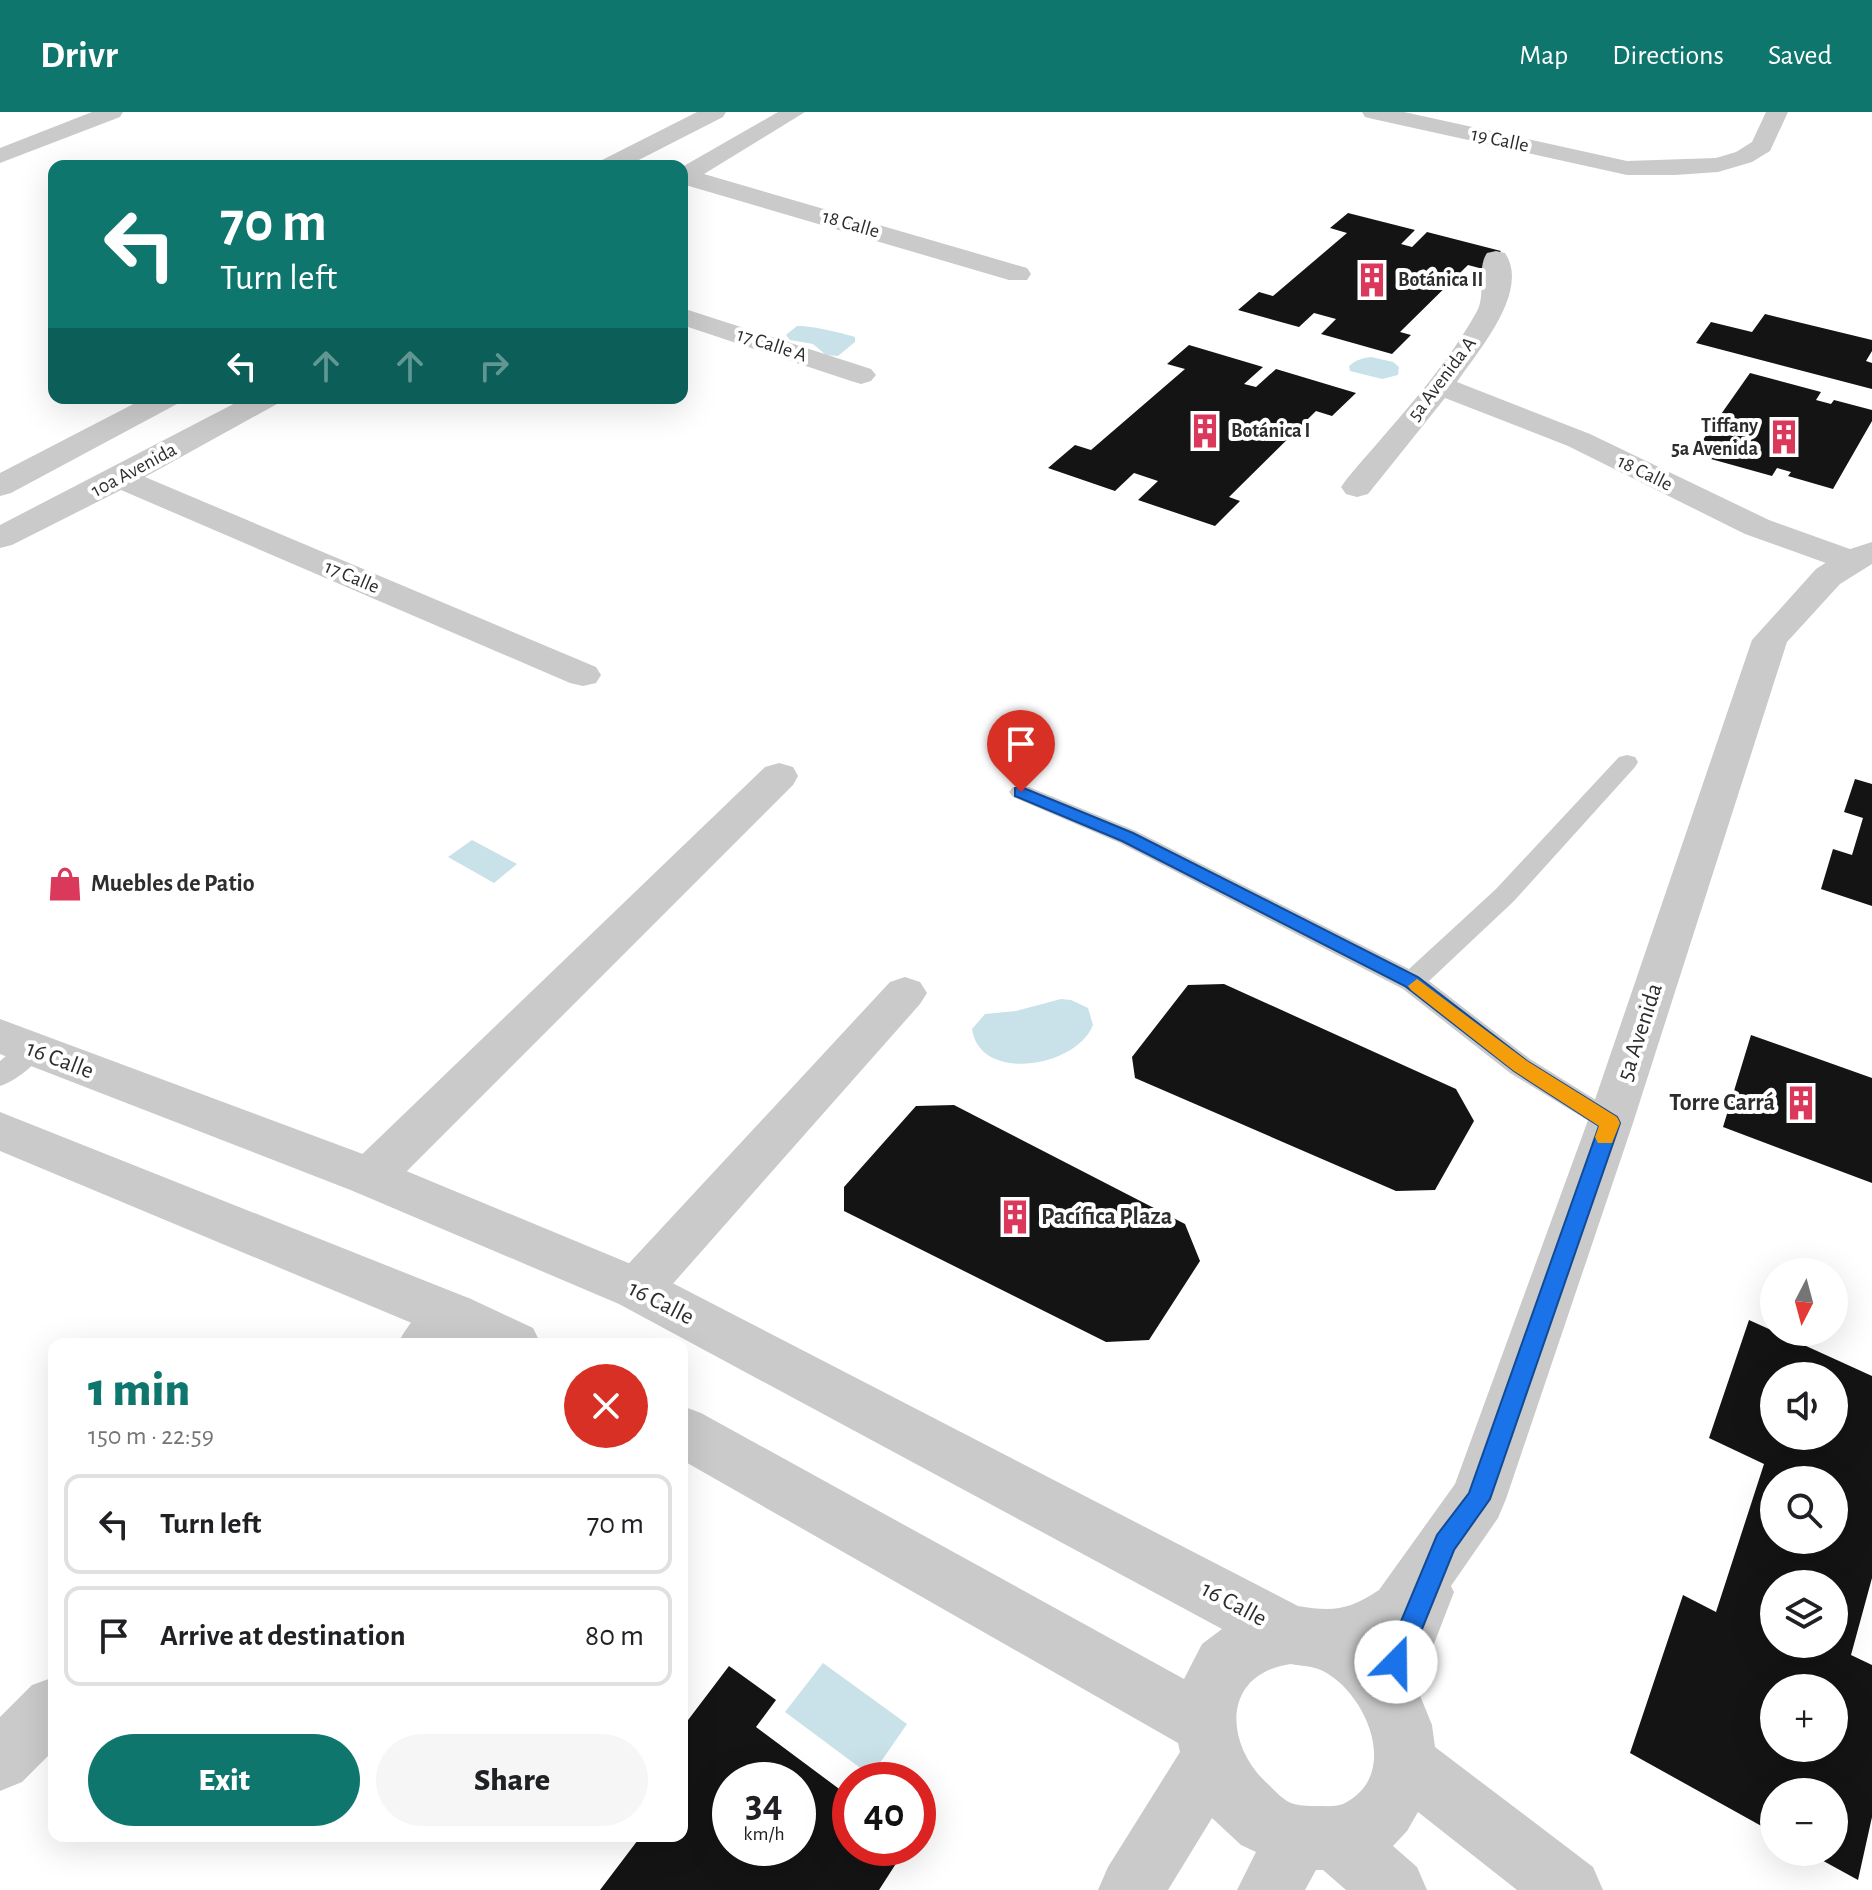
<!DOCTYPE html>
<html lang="en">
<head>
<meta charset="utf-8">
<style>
	body { margin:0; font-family:"Alegreya Sans",sans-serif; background:#f6f6f6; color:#202124; height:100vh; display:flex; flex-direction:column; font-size:30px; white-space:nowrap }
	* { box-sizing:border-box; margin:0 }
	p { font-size:26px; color:#757577 }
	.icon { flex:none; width:44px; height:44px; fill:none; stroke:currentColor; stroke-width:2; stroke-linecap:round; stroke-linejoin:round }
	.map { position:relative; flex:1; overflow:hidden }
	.details { position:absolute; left:48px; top:1226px; width:640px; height:504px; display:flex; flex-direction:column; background:#fff; border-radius:16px; box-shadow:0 8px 32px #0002 }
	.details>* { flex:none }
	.top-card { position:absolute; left:48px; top:48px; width:640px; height:244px; border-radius:16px; box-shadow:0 8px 32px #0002; background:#0f766e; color:#fff; overflow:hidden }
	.needle { width:52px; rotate:186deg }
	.fabs { position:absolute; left:1760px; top:1146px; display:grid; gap:16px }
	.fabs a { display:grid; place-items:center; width:88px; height:88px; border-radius:50%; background:#fff; box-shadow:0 8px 32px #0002; font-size:40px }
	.speed { position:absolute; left:712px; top:1650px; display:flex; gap:16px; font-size:40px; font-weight:700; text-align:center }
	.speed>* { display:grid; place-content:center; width:104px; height:104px; border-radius:50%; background:#fff; box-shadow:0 8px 32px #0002; line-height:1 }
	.speed small { font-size:20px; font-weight:400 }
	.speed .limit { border:12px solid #d22; background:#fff; color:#111 }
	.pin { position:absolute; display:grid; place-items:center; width:68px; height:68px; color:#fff; margin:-82px -34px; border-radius:50% 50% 50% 0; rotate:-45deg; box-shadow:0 0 8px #0007 }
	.pin .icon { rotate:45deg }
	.me { position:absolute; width:88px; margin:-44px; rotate:22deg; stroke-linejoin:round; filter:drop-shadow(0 0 6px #0008) }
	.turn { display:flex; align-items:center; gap:28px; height:168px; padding:0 40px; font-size:36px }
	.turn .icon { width:104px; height:104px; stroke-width:2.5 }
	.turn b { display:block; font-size:56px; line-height:68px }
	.lanes { display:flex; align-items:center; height:76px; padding:0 40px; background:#0003; justify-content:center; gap:40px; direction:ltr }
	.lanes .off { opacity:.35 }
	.round { display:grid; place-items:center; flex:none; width:84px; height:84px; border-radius:42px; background:#f6f6f6 }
	.head { display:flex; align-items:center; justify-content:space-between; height:136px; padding:0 40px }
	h1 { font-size:48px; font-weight:800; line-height:60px; color:#0f766e }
	.action { display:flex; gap:16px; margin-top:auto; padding:16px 40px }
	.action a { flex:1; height:92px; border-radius:48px; background:#0f766e; color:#fff; font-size:32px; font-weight:800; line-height:92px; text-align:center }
	.action a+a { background:#f6f6f6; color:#202124 }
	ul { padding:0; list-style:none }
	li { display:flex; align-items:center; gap:24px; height:100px; margin:0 16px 12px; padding:0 24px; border:4px solid #e0e0e0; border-radius:16px }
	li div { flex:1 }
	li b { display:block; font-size:30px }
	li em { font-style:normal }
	header { display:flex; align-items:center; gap:48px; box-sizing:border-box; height:112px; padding:0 40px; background:#0f766e; color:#fff }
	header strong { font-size:38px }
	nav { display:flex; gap:44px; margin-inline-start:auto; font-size:28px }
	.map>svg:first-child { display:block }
	.water { fill:#c9e1e9 }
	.building { fill:#141414; fill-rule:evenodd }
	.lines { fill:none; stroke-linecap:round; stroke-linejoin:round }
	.service { fill:#cacaca; fill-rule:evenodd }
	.minor { fill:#cacaca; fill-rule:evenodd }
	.tertiary { fill:#cacaca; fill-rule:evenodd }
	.route { fill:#1a73e8; stroke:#114b97; stroke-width:2 }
	.slow { fill:#f59e0b }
	.labels { text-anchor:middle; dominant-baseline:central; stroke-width:8; stroke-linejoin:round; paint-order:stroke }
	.far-street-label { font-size:20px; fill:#2d2d2d; stroke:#fff }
	.far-poi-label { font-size:20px; font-weight:bold; fill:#2d2d2d; stroke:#fff; text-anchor:start }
	.poi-label { font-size:24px; font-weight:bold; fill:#2d2d2d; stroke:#fff; text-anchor:start }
	.street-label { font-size:24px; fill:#2d2d2d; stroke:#fff }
</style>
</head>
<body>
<header>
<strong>Drivr</strong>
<nav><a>Map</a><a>Directions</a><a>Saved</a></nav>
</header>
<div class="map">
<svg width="1872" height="1778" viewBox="0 0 1872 1778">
	<rect width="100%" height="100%" fill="#fff"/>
	<path class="water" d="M797,214C809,213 843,221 855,225V230L838,244L826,243L813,232L790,228L786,223Z
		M1371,245L1393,250L1399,255L1398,263L1382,267L1350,259L1349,254C1356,248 1362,246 1371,245Z
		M472,728L517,752L494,771L448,745Z
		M1061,887L1071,888L1088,896L1093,913C1077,955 980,972 972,917L985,902L1016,899Z
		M823,1551L907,1612L871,1664L785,1600Z"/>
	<path class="building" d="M1348,101L1415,118L1401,132L1412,135L1427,120L1501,139L1483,157L1468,153L1400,220L1411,223L1392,242L1321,222L1336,207L1314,201L1299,215L1238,198L1259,180L1273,184L1347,121L1330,116Z
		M1765,202L1872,228V239L1866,249L1872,251V277L1696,231L1711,210L1752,220Z
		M1189,233L1263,255L1244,272L1256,275L1276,257L1356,281L1332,304L1316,299L1229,385L1240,389L1215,414L1138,388L1158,369L1134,361L1115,379L1048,356L1075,333L1091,338L1185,257L1167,252Z
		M1750,261L1821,280L1816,288L1831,292L1834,288L1872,298V309L1833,377L1788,364L1791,360L1777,356L1772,364L1693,342Z
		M1855,667L1872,672V794L1821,777L1833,737L1852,743L1863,706L1844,700Z
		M1224,872L1456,977L1474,1009L1435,1078L1396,1079L1135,966L1132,945L1188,873Z
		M1751,923L1872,966V1071L1723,1015Z
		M954,993L1185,1112L1200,1149L1149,1228L1106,1230L844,1099V1075L916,994Z
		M1749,1208L1872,1264V1466L1851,1543L1872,1553V1705L1858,1768L1807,1740H1834V1680H1774V1721L1630,1641L1683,1483L1716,1500L1764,1352L1709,1326ZM1774,1264H1834V1324H1774ZM1774,1368H1834V1428H1774ZM1774,1472H1834V1532H1774ZM1774,1576H1834V1636H1774Z
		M729,1554L776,1588L756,1615L850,1685V1736H906L879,1778H600L641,1724H682V1616ZM730,1668H798V1736H730Z"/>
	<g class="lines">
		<path class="service" d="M1627,643L1635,645L1638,650L1635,655L1514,789L1429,869L1530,947L1620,1003L1624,1011L1620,1019L1610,1022L1510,961L1403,877L1120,731L1013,685L1009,680L1013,675H1029L1136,719L1409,857L1496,777L1619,645Z
			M32,927L41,930L45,937C37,952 16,969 0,974V949L23,930Z"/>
		<path class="minor" d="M92,0H123L120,5L0,51V36Z
			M697,0H726L723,5L627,54H597L600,49Z
			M778,0H805L704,62L1027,156L1031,162L1027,168H1009L682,72V55Z
			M1362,0H1404L1627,49L1716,46L1736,40L1752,30L1766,0H1788L1770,39L1752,50L1718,60L1675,63H1627L1373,7L1365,5Z
			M1496,139L1505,141C1531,179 1477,240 1457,270L1590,322L1769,408L1861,441L1866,448L1861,455L1849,458L1837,455L1745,422L1568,334L1445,286L1368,382L1357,385L1346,382L1341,375L1346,368C1390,315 1442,262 1476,201C1487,183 1476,157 1487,141Z
			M682,196L871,257L876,263L871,269L861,272L851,269L682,213Z
			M145,286H182L177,292L11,381L0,384V361Z
			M245,286H282L277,292L145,365L596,555L601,563L596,571L583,574L570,571L121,378L12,433L0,436V413Z
			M779,651L793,655L798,664L793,673L387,1079L370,1085L353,1079L346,1065L353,1051L765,655Z
			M905,865L920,870L927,881L920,892L655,1192L637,1199L619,1192L612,1177L619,1162L890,870Z
			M453,1181L471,1187L479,1203L471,1219L458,1232H398C409,1208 428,1190 453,1181Z
			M54,1565V1638L22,1670L0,1679V1605L32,1573Z"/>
		<path class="tertiary" d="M1872,430V452L1840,472L1787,530L1633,1011L1506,1387L1498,1406L1451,1474L1454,1480L1417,1576L1432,1613L1435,1635L1593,1755L1603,1778H1517L1418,1700L1407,1719L1393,1734L1417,1755L1427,1778H1346L1323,1758H1316L1305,1778H1237L1256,1740L1241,1733L1212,1706L1168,1778H1098L1108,1755L1180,1640L1178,1631L682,1348V1294L701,1301L1184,1567L1202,1532L1222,1517L619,1192L353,1079L0,942V907L387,1051L655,1162L1298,1494C1333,1500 1349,1498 1379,1478L1455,1372L1587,1011L1752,528L1816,457L1844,439ZM1291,1552C1301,1554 1312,1554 1321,1558C1367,1580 1402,1664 1343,1692C1335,1695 1326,1694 1318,1694C1310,1694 1302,1694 1294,1692C1284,1689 1277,1681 1270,1674C1224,1634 1220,1562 1291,1552Z
			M0,1000L471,1187L533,1216L541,1232H462L0,1039Z"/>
	</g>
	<path class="route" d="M1021,675L1133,721L1418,865L1527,949L1617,1005L1620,1011L1490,1387L1454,1438L1405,1559L1396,1563L1387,1559L1384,1550L1437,1423L1469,1381L1599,1014L1514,959L1405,874L1122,729L1015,684V676Z"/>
	<path class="slow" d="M1417,867L1527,949L1617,1005L1620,1011L1612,1031H1598L1595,1025L1599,1014L1514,959L1411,878L1408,874Z"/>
	<defs>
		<g id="building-bare" transform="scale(2.76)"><path d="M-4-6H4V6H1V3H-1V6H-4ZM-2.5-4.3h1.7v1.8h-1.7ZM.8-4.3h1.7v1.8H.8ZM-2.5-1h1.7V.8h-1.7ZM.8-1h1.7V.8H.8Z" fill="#db395c" stroke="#fff" stroke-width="2.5" paint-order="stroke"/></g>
		<g id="shop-bare" transform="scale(2.76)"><path d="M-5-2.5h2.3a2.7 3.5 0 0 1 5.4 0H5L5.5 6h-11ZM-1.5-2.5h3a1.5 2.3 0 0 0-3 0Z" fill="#db395c" stroke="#fff" stroke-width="2.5" paint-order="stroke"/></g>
	</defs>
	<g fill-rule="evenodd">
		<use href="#building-bare" x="1372" y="168"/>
		<use href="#building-bare" x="1205" y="319"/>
		<use href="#building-bare" x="1784" y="325"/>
		<use href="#shop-bare" x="65" y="772"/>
		<use href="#building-bare" x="1801" y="991"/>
		<use href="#building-bare" x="1015" y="1105"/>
	</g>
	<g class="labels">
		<g class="far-street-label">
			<text transform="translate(1500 28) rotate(12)">19 Calle</text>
			<text transform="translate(851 112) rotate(16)">18 Calle</text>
			<text transform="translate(772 233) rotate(18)">17 Calle A</text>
			<text transform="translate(1442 267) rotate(-53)">5a Avenida A</text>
			<text transform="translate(134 358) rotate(-28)">10a Avenida</text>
			<text transform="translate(1645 361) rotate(26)">18 Calle</text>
			<text transform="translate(352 465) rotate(23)">17 Calle</text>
		</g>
		<g class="far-poi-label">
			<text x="1398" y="168">Botánica II</text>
			<text x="1758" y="314" text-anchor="end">Tiffany<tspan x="1758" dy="23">5a Avenida</tspan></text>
			<text x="1231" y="319">Botánica I</text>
		</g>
		<g class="poi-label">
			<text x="91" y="772">Muebles de Patio</text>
			<text x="1775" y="991" text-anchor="end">Torre Carrá</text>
			<text x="1041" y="1105">Pacífica Plaza</text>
		</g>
		<g class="street-label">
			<text transform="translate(1640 920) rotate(-72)">5a Avenida</text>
			<text transform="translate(60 948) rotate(21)">16 Calle</text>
			<text transform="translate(661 1191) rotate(27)">16 Calle</text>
			<text transform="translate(1234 1492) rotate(28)">16 Calle</text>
		</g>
	</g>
</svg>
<div class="fabs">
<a><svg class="needle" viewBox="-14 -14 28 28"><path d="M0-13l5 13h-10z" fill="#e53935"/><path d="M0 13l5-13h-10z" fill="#757577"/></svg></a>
<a><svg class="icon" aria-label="sound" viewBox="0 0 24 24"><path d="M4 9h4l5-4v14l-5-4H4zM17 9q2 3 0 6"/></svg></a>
<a><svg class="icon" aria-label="search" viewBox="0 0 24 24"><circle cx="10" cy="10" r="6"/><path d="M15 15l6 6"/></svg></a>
<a><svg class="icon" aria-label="layers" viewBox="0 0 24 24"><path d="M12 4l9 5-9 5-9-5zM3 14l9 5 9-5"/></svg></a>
<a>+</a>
<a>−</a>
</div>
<div class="speed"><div>34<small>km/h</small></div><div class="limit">40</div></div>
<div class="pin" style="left:1021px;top:680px;background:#d93025"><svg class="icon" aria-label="arrive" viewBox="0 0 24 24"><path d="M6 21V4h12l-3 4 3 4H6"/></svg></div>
<svg class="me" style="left:1396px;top:1550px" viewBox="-20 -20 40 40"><circle r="19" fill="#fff"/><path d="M0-13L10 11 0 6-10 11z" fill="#1a73e8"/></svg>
<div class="top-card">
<div class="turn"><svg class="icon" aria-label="left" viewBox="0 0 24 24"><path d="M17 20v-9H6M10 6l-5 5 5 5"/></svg><div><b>70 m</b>Turn left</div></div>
<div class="lanes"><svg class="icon" aria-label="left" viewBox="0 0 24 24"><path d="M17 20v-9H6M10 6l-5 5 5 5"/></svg><svg class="icon off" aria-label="ahead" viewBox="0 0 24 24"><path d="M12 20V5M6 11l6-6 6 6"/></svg><svg class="icon off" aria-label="ahead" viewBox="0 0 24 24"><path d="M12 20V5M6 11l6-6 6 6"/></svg><svg class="icon off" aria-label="right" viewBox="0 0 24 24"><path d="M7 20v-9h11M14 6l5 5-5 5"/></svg></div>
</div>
<section class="details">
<div class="head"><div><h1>1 min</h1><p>150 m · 22:59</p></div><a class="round" style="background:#d93025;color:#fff"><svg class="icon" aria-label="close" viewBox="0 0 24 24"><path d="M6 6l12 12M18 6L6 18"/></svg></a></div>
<ul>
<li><svg class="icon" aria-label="left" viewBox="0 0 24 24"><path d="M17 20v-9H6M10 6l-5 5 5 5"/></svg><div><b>Turn left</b></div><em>70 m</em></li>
<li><svg class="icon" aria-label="arrive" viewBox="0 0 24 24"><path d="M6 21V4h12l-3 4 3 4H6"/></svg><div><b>Arrive at destination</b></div><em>80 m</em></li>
</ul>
<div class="action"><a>Exit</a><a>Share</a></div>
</section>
</div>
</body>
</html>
